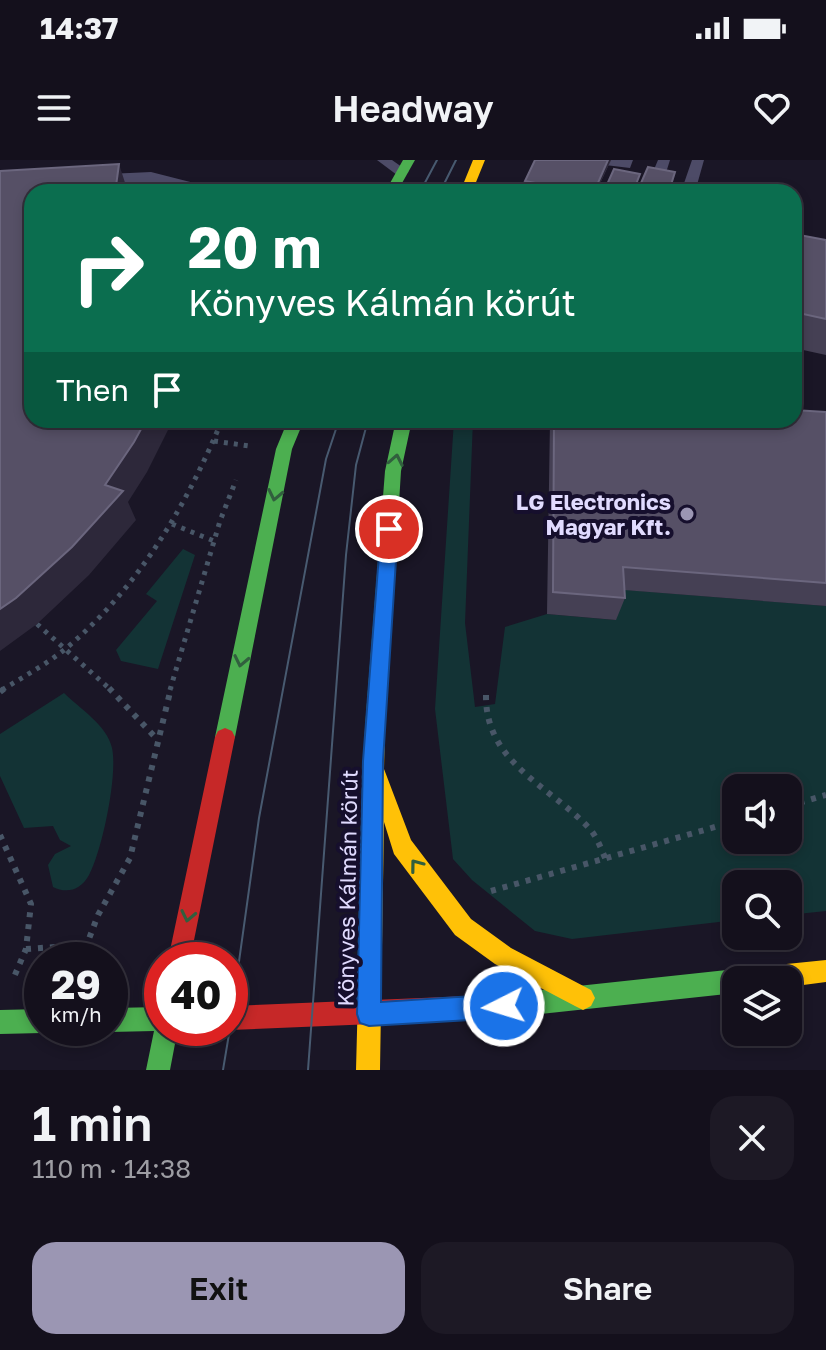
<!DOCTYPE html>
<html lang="en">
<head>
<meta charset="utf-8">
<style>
	body { margin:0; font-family:"Golos Text",sans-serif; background:#1d1925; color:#f1f3f6; height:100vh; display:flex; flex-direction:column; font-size:30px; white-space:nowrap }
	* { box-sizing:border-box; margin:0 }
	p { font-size:26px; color:#9d9da3 }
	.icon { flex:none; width:44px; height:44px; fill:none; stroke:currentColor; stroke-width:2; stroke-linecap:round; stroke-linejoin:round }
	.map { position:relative; height:910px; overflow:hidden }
	.sheet { display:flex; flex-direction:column; background:#14101c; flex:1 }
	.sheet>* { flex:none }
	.top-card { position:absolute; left:24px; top:24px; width:778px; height:244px; border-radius:24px; box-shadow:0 4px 12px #0003,0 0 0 2px #33303b; background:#0b6e4f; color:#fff; overflow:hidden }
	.fabs { position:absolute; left:722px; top:614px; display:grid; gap:16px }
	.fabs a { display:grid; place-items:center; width:80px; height:80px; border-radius:16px; background:#14101c; box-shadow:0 4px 12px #0003,0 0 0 2px #33303b; font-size:40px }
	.speed { position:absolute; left:24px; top:782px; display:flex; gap:16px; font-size:40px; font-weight:700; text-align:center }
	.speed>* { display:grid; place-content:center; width:104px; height:104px; border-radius:50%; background:#14101c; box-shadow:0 4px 12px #0003,0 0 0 2px #33303b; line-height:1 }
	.speed small { font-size:20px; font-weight:400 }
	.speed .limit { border:12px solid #d22; background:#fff; color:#111 }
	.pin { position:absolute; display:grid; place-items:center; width:68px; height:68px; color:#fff; margin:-34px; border:4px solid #fff; border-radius:50%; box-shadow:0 2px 8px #0007 }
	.me { position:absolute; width:88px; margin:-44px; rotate:265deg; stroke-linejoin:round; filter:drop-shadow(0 0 6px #0008) }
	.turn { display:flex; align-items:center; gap:28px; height:168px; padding:0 32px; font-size:36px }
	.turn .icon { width:104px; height:104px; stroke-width:2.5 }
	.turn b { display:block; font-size:56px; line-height:68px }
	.then { display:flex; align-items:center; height:76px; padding:0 32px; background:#0003; gap:16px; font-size:30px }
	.round { display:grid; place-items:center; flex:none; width:84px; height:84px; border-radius:24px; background:#1d1925 }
	.overview { display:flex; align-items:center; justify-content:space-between; height:136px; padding:0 32px }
	h1 { font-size:48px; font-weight:600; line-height:60px }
	.button { display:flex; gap:16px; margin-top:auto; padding:16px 32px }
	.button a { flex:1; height:92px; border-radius:24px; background:#9b96b3; color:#111; font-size:32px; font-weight:600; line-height:92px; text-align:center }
	.button a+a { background:#1d1925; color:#f1f3f6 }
	.status { display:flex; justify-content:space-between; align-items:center; height:56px; padding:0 40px; background:#14101c; direction:ltr }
	.status svg { height:22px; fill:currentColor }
	header { display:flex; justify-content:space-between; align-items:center; height:104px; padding:0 32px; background:#14101c; font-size:36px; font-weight:600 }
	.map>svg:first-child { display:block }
	.green { fill:#133335; fill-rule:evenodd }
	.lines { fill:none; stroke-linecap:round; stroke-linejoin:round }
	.path-far1 { stroke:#485667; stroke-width:5; stroke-dasharray:4 6; stroke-linecap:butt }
	.path { stroke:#485667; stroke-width:6; stroke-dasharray:5 7; stroke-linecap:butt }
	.lane { fill:#4d4b67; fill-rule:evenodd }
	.street { fill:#4d4b67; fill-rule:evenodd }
	.fast { fill:#4caf50; fill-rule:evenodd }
	.slow { fill:#ffc107; fill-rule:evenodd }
	.jam { fill:#c62828; fill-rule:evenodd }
	.tram { stroke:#485a70; stroke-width:2 }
	.wall { fill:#454054 }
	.shaded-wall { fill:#2d283a }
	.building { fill:#565066; stroke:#6b667e; stroke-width:2 }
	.oneway { stroke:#315f3e }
	.route { fill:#1a73e8; stroke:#114b97; stroke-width:2 }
	.poi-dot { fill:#9b96b3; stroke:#160f2d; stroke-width:3 }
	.labels { text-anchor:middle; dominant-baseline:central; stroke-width:8; stroke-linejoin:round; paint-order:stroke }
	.poi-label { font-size:22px; font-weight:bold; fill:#e1dbff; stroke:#160f2d; text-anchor:end }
	.street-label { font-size:22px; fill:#e1dbff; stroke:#160f2d }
</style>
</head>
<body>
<div class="status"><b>14:37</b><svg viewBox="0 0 49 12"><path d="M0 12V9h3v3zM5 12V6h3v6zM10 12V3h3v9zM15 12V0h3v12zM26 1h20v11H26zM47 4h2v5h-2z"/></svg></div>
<header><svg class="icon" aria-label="menu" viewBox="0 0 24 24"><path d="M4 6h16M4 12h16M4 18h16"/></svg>Headway<svg class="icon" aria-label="heart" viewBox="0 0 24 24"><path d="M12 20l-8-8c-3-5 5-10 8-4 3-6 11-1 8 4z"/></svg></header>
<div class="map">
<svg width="826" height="910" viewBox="0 0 826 910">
	<rect width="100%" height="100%" fill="#1a1626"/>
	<path class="green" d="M454,260H473L465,463L475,547L495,544L505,467L547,454L616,460L615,429L826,446V751L788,755V724H736V760L572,779L535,771L472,720L453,699L435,549ZM736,628H788V680H736Z
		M183,389L195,395L158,509L121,501L116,490L157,441L146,434Z
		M64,533C80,549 107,565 112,588C118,615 102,691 89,715C81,730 67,734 53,727L48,705L55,694L71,686L60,680L53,666L24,668L0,616V574Z"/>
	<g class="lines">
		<path class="path-far1" d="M214,281L249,286
			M172,364L214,381
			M37,464L111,530
			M2,530C23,517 45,505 64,490C137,430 186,347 222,260
			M170,530L220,361L236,320"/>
		<path class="path" d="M109,528L155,577
			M0,532L5,528
			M486,535C485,602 548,625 588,667C597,676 601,689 606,700
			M788,646L826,635
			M0,675L31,744L26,789L14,817
			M491,731L736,661
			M26,789L85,785
			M81,800L98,755L130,698L171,528"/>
		<path class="lane" d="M377,0H392L409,12L397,15Z
			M605,0H633L630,8L605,5Z
			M658,0H670L664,19L657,23L650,19Z
			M692,0H704L695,32H681Z"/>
		<path class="street" d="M151,12L206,26L210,32H166L151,28L0,35V19Z"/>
		<path class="fast" d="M403,0H415L397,32H385Z
			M288,260H304L292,289L235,577L232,583L225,586L218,583L215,577L276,289Z
			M396,260H412L401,311L385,568L382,574L375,577L368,574L365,568L385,311Z
			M736,809L744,813L747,820H736V833L493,859L485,855L481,847L485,839L493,835Z
			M162,847V868H178L170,910H146L154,871L110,872L101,868H110V848Z
			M42,849V868L50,869L42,873L0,874V850Z"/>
		<path class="slow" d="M473,0H485L472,32H460Z
			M375,559L382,562L385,568L384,609L411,680L471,759L511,788L591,830L595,838L591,846L583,850L575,846L495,804L455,775L394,694L384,662L380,910H356L365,568L368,562Z
			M826,800V822L788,827V820H736V824L734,820L738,812L746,808Z"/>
		<path class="jam" d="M225,568L232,571L235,577L190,800H168L215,577L218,571Z
			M493,835L501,839L505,847L501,855L493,859L230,870L226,868H230V846Z"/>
		<path class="tram" d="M420,32L437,0
			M440,32L456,0
			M230,866L259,658L326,299L339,260
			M223,910L230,868
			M308,910L346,395L356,305L368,260"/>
	</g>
	<path class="wall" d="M535,0H611L596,32H531L524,31L525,21Z
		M675,12L669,32H639L641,23Z
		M794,74L826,80V195L794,188Z
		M826,252V446L624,430L625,438L616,460L547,454L550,260H794Z"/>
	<path class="shaded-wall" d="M608,0H611L596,32H594Z
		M119,4L128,32L116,26Z
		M146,260H173L147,312L128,342L136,360L89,415L37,464L0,491V449L105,325Z"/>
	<path class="building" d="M535,0H608L594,32H581L525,21Z
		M119,4L116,26L177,23L176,31L210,30V32H32V260H146L134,282L105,325L123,331L72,387L16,438L0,449V11Z
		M648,7L675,12L670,28L641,23Z
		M614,9L640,14L633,32H620L605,29Z
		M794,74L826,80V159L794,152Z
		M794,250L826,252V423L623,407L625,438L553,432L554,260H794Z"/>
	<defs><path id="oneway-chevron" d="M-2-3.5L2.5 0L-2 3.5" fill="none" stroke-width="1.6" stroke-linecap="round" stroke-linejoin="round" transform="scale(2)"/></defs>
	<g class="oneway">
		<use href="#oneway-chevron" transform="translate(396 300) rotate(-79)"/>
		<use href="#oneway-chevron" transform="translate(275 335) rotate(102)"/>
		<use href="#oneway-chevron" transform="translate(241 501) rotate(102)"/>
		<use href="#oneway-chevron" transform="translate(416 705) rotate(-127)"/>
		<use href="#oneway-chevron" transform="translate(188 756) rotate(102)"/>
	</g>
	<path class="route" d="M389,362L398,369L383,601L381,842L504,834L513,838L516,846L513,855L504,858L369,866L360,863L357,854L363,601L381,369Z"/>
	<circle class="poi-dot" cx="687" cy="354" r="8"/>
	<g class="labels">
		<g class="poi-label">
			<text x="671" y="341">LG Electronics<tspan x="671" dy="25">Magyar Kft.</tspan></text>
		</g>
		<g class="street-label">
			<text transform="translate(347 728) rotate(-89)">Könyves Kálmán körút</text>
		</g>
	</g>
</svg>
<div class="fabs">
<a><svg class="icon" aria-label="sound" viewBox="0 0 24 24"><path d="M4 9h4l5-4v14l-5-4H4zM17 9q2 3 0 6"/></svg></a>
<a><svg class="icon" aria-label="search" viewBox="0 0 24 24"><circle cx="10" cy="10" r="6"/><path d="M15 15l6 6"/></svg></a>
<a><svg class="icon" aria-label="layers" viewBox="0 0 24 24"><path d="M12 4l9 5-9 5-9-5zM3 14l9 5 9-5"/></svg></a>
</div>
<div class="speed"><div>29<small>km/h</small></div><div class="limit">40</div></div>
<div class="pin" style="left:389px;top:369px;background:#d93025"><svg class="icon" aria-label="arrive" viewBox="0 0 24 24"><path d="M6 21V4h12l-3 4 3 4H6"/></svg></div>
<svg class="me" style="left:504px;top:846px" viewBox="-20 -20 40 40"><circle r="17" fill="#1a73e8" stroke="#fff" stroke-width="3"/><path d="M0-11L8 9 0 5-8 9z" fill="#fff"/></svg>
<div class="top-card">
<div class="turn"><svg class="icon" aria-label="right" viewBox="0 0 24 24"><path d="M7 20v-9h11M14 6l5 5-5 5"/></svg><div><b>20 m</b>Könyves Kálmán körút</div></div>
<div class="then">Then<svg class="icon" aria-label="arrive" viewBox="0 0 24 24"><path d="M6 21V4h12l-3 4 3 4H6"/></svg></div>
</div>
</div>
<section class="sheet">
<div class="overview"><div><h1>1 min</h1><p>110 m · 14:38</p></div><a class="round"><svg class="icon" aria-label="close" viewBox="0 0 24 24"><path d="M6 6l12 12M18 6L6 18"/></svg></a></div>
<div class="button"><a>Exit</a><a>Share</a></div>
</section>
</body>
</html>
